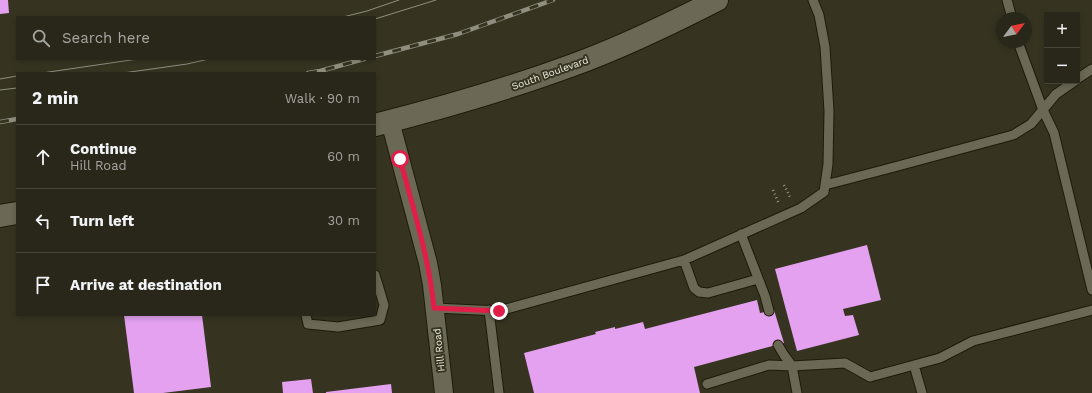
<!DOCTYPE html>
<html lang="en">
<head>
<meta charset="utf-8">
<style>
	:root { --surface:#282719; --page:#343326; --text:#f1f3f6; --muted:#a5a5a2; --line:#444438 }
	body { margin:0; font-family:"Work Sans",sans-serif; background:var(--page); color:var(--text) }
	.controls { position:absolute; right:12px; top:12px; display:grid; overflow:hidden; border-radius:0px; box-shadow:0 2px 6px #0003 }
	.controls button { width:36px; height:36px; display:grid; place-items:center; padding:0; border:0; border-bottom:1px solid var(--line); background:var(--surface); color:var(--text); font:20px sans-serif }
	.compass { position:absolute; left:996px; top:12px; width:36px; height:36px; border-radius:50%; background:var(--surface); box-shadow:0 2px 6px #0003; rotate:58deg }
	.stop { position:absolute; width:12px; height:12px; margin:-9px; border:3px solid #e11d48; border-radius:50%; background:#fff }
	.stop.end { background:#e11d48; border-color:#fff; box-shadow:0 1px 4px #0008 }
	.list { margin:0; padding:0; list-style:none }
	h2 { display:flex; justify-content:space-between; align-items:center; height:52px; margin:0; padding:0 16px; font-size:17px }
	h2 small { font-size:13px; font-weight:400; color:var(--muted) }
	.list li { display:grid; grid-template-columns:26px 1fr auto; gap:12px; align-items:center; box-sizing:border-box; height:64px; padding:0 16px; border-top:1px solid var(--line) }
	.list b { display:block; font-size:15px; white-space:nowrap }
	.list p { margin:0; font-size:13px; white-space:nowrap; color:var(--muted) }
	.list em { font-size:13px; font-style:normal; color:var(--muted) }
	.icon { flex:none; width:22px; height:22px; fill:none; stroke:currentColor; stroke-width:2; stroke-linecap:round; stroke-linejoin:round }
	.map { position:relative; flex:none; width:1092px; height:393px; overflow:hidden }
	.search { position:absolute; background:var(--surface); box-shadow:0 2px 6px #0003; left:16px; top:16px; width:360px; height:44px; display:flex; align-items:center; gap:10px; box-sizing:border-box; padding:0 14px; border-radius:0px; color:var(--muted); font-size:15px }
	.panel { position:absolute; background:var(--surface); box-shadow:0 2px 6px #0003; left:16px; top:72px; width:360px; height:244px; border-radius:0px }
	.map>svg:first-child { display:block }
	.building { fill:#e3a1f0 }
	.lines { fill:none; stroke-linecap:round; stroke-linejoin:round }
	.service-casing { stroke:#1d1b0a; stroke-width:11 }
	.minor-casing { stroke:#1d1b0a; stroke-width:20 }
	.secondary-casing { stroke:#1d1b0a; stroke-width:24 }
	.path { stroke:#969585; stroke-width:2.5; stroke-dasharray:1 3; stroke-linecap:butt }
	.service { stroke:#6b6955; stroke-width:9 }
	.minor { stroke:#6b6955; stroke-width:18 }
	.secondary { stroke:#6b6955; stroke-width:22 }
	.tram { stroke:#908f7f; stroke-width:1 }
	.rail-casing { stroke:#908f7f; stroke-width:4.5 }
	.rail { stroke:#363421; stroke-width:3; stroke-dasharray:9; stroke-linecap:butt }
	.route { stroke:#e11d48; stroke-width:5 }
	.labels { text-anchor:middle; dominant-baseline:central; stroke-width:4; stroke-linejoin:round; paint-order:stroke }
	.street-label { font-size:10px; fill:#f0efe3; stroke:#363421 }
</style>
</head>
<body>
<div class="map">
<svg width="1092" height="393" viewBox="0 0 1092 393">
	<rect width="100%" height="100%" fill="#363421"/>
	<path class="building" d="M 0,0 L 8,0 L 9,13 L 0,14 Z
		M 867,245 L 881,300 L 843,309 L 845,316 L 853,315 L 859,335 L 797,351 L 775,269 Z
		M 757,300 L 760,313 L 774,310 L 784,343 L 694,367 L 700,393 L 534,393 L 524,353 L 596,334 L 595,332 L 615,327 L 615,329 L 643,322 L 645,329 Z
		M 124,315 L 202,315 L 211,387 L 163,393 L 134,393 Z
		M 311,379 L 313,393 L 283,393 L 282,382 Z
		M 391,384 L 392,393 L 326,393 L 326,392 Z"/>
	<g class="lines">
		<g class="service-casing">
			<path id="service" d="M 1007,0 L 1012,18
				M 1018,42 L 1043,110 L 1054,133 L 1092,290
				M 1077,79 L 1092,69
				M 825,185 L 883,170 L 1013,135 L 1031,124 L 1056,94 L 1075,81
				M 741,234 L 765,296 L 769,311
				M 684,260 L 694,288 L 699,292 L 708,293 L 758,279
				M 435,308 L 499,311 L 684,260 L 801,208 L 824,192 L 828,164 L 829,111 L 825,47 L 819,15 L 813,0
				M 489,310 L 499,393
				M 306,315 L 308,324 L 338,327 L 380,320 L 384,305 L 375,275
				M 778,345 L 784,355 L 792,366
				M 914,365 L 922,393
				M 707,384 L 769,365 L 792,366
				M 797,393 L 792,366 L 845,363 L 870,377 L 940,358 L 973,341 L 1092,310"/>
		</g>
		<g class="minor-casing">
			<path id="minor" d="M 390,121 L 428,263 L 432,285 L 444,393"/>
		</g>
		<g class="secondary-casing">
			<path id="secondary" d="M 375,125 C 442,108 508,89 573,65 C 623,47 670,24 717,0
				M 0,216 L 17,213"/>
		</g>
		<path class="path" d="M 784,185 L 791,199
			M 773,190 L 779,204"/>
		<use href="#service" class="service"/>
		<use href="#minor" class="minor"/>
		<use href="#secondary" class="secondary"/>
		<path class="tram" d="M 343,17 L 367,11 L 399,0
			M 375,19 L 436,0
			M 42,73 L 138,59
			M 123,73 L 187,64 L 209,59
			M 0,79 L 17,76
			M 0,90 L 17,88"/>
		<g class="rail-casing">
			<path id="rail" d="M 375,56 L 458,34 L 553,0
				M 308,73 L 320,71 L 364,59
				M 0,122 L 17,119"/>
		</g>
		<use href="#rail" class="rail"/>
	</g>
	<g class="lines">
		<path class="route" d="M 400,159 C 413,208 429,257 434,308 L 499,311"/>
	</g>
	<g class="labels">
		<g class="street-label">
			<text transform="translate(550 73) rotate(-20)">South Boulevard</text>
			<text transform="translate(439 350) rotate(-96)">Hill Road</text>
		</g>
	</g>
</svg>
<div class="controls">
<button>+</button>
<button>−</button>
</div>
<svg class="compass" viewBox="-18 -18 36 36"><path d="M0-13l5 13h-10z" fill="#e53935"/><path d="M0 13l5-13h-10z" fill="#a5a5a2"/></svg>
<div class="stop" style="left:400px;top:159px"></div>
<div class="stop end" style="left:499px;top:311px"></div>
<div class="search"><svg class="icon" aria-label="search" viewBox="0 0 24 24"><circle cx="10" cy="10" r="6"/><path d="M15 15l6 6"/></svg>Search here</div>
<section class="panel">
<h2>2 min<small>Walk · 90 m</small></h2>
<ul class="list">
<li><svg class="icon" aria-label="ahead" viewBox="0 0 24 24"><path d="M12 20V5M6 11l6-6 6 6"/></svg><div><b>Continue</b><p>Hill Road</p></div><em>60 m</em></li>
<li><svg class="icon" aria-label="left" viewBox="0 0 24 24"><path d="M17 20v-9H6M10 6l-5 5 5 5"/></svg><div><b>Turn left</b></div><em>30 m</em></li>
<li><svg class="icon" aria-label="arrive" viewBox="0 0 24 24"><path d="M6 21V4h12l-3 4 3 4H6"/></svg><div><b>Arrive at destination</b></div></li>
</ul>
</section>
</div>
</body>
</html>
